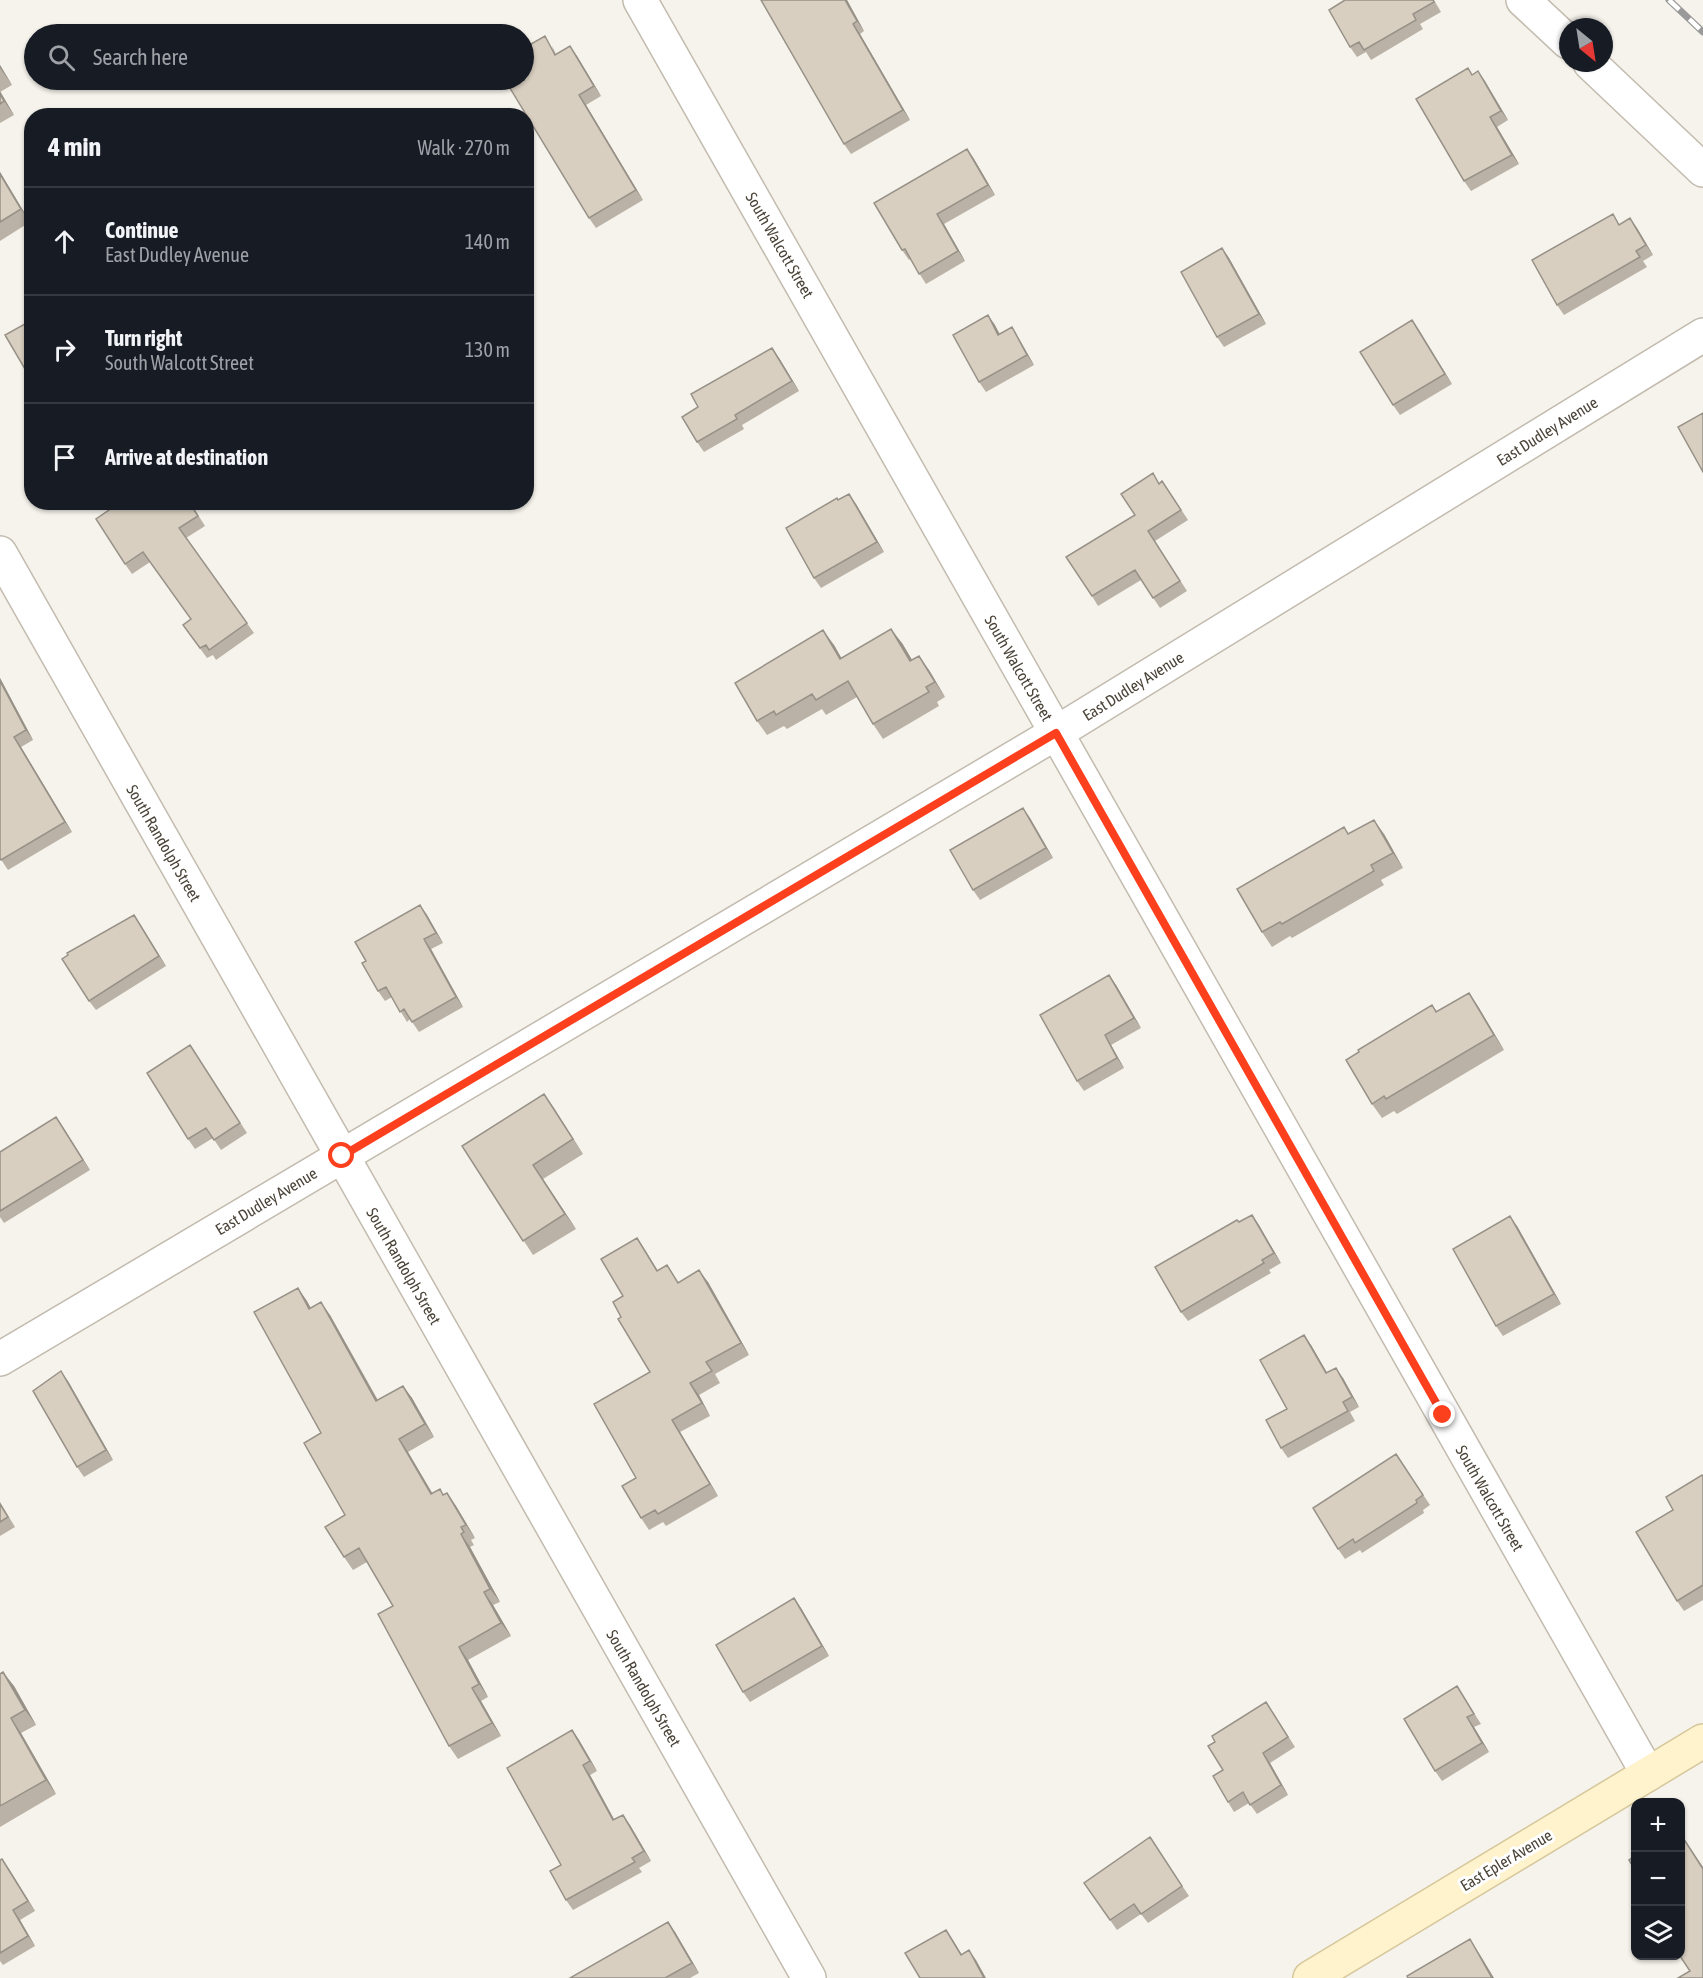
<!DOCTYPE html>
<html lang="en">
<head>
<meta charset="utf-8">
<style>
	:root { --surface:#171b24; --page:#20242c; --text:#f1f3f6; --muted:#9ea1a6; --line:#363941 }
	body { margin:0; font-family:"Asap Condensed",sans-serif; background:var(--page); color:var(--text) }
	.controls { position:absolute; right:18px; bottom:18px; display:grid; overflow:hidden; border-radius:12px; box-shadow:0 2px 4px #0004 }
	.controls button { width:54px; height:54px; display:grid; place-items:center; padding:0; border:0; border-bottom:2px solid var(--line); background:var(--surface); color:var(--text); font:30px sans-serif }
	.compass { position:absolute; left:1559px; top:18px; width:54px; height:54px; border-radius:50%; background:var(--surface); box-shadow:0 2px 4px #0004; rotate:150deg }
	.stop { position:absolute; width:18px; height:18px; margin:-14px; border:4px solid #fc3f1d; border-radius:50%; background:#fff }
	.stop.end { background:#fc3f1d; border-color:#fff; box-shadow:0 2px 6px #0008 }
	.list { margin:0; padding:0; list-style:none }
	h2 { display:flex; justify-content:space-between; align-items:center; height:78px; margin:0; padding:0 24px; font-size:26px }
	h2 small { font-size:20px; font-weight:400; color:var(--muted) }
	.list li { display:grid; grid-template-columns:39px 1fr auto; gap:18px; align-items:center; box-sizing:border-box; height:108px; padding:0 24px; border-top:2px solid var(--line) }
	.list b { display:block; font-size:22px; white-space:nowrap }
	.list p { margin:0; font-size:20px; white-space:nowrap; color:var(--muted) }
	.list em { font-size:20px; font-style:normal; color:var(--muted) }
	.icon { flex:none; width:33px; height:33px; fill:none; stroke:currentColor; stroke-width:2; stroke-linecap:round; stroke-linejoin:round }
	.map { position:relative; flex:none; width:1703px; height:1978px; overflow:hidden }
	.search { position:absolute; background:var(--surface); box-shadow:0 2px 4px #0004; left:24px; top:24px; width:510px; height:66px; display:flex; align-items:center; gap:15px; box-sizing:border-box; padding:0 21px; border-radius:33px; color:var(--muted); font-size:22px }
	.panel { position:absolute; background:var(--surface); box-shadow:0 2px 4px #0004; left:24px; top:108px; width:510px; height:402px; border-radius:24px }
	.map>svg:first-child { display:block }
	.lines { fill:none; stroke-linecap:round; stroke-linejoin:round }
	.street-casing { stroke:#c2bbae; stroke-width:36 }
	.secondary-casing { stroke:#d6c79b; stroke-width:36 }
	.street { stroke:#fff; stroke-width:33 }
	.secondary { stroke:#fff3cd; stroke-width:33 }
	.rail-casing { stroke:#9a9a9a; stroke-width:7 }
	.rail { stroke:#fff; stroke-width:4.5; stroke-dasharray:14; stroke-linecap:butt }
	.wall { fill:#bab2a6 }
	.shaded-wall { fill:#979187 }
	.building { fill:#d8cfc1; stroke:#979187; stroke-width:1.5 }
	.route { stroke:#fc3f1d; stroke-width:8 }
	.labels { text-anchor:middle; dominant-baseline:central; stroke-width:6; stroke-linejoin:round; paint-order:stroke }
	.street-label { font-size:16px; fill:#4b4439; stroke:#fff }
</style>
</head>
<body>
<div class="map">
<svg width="1703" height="1978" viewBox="0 0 1703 1978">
	<rect width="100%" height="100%" fill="#f6f3ec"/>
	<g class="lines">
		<g class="street-casing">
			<path id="street" d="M 640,0 L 1648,1774
				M 1523,0 L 1568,42
				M 1590,63 L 1703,170
				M 0,553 L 809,1978
				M 0,1359 L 1056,733 L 1703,335"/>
		</g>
		<g class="secondary-casing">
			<path id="secondary" d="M 1310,1978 L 1703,1741"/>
		</g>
		<use href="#street" class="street"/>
		<use href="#secondary" class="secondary"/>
		<g class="rail-casing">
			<path id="rail" d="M 1669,0 L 1703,32"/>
		</g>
		<use href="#rail" class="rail"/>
	</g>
	<path class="wall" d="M 847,0 L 864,31 L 860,34 L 910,120 L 851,154 L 844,144 Z
		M 1434,0 L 1441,12 L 1420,24 L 1423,29 L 1371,60 L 1366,52 L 1357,57 L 1350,47 Z
		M 552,46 L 556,54 L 577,56 L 601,96 L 586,105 L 643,200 L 596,228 L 589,218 Z
		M 0,65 L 12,85 L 0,92 L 14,115 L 0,123 Z
		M 1478,71 L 1508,120 L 1497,127 L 1519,164 L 1471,191 L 1464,181 L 1472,75 Z
		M 967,149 L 974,159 L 995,195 L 944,224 L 965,261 L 926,284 L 910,259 L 909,260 L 902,250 Z
		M 0,172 L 30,222 L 0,241 Z
		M 1620,224 L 1637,228 L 1653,255 L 1643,261 L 1647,267 L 1564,315 L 1557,305 Z
		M 1222,248 L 1229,258 L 1266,324 L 1224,347 L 1217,337 Z
		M 988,315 L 1000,334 L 1012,327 L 1018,337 L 1034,365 L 986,392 L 979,382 Z
		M 1412,320 L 1452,384 L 1400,415 L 1393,405 Z
		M 779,358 L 799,391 L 742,425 L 744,429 L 704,452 L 697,442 Z
		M 1160,483 L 1169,491 L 1188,520 L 1155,541 L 1187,591 L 1160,608 L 1141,580 L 1098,606 L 1092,596 L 1135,515 Z
		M 838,500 L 856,504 L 884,552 L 821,588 L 814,578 Z
		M 109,502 L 190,502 L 205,526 L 186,538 L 254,633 L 216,660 L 213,655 L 207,658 L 183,625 L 191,619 L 150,562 L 132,574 L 125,564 L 112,508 Z
		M 902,643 L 912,660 L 929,670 L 945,697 L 937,702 L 939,706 L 883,739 L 873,724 L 857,697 L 826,715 L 822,709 L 787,729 L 784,726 L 767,735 L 757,721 L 834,645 L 841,658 Z
		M 0,678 L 33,740 L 21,747 L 72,832 L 8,870 L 0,858 Z
		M 1023,808 L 1030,818 L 1053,858 L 980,900 L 973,890 Z
		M 1344,827 L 1349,834 L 1384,834 L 1403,868 L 1381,880 L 1384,885 L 1292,938 L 1290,936 L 1272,947 L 1262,932 Z
		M 420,905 L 427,915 L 443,943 L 431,949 L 463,1007 L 419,1032 L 410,1019 L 407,1022 L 392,997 L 385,1001 L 378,991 Z
		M 140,924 L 166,966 L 96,1010 L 89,1001 Z
		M 1116,985 L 1141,1028 L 1111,1045 L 1124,1068 L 1084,1091 L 1077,1081 Z
		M 1469,993 L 1479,1008 L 1504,1050 L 1397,1114 L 1394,1111 L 1382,1118 L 1372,1104 L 1359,1052 L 1432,1005 L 1437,1011 Z
		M 190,1045 L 247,1133 L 221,1150 L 213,1138 L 195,1149 L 188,1139 Z
		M 544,1094 L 583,1154 L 543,1179 L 576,1229 L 533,1255 L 462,1146 Z
		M 56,1117 L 90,1170 L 4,1223 L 0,1217 L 0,1152 Z
		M 1252,1215 L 1281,1263 L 1269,1270 L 1271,1273 L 1188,1321 L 1181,1312 L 1239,1222 Z
		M 1517,1226 L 1561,1304 L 1503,1336 L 1496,1326 Z
		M 645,1250 L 658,1271 L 679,1282 L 708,1282 L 749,1355 L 715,1374 L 720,1383 L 699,1395 L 710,1416 L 680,1432 L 718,1496 L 666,1526 L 663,1522 L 649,1530 L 641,1518 L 636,1478 L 650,1372 L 623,1296 Z
		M 298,1288 L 311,1308 L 330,1315 L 378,1400 L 403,1386 L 412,1398 L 434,1437 L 408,1452 L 433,1494 L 444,1495 L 447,1493 L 456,1506 L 475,1538 L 471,1540 L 474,1545 L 470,1547 L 500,1602 L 493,1605 L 511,1636 L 468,1660 L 488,1697 L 481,1701 L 501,1736 L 458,1759 L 449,1746 L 393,1606 L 367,1562 L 353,1570 L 344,1557 L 345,1515 L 321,1433 Z
		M 1311,1345 L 1327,1373 L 1343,1378 L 1359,1407 L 1350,1412 L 1355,1421 L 1288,1458 L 1281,1448 L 1287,1409 Z
		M 68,1381 L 113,1460 L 84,1477 L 77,1467 Z
		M 1396,1454 L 1430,1505 L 1423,1510 L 1424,1513 L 1362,1553 L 1360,1550 L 1345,1559 L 1338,1549 Z
		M 1703,1476 L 1703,1600 L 1684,1611 L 1677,1601 L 1673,1510 Z
		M 0,1502 L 15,1527 L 0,1536 Z
		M 801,1608 L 829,1656 L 750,1702 L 743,1692 Z
		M 0,1674 L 14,1686 L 36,1725 L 21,1733 L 56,1794 L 0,1827 Z
		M 1457,1686 L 1481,1724 L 1474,1727 L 1489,1752 L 1442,1781 L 1435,1771 Z
		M 1273,1712 L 1295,1747 L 1270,1763 L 1288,1795 L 1257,1814 L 1249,1803 L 1234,1812 L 1228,1802 L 1223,1770 Z
		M 572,1730 L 579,1740 L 597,1771 L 590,1775 L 614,1820 L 630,1825 L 651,1861 L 639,1868 L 642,1872 L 573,1910 L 566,1900 Z
		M 1150,1837 L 1189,1896 L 1148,1923 L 1141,1914 L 1117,1930 L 1084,1883 Z
		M 0,1860 L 9,1869 L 35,1911 L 20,1920 L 35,1946 L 3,1965 L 0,1961 Z
		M 675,1932 L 699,1973 L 690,1978 L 570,1978 Z"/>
	<path class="shaded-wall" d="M 845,0 L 847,0 L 864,31 L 857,21 Z
		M 853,24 L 860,34 L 910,120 L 903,110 Z
		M 570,46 L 577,56 L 601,96 L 594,86 Z
		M 0,65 L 12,85 L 0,68 Z
		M 1478,71 L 1485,81 L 1508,120 L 1501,111 Z
		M 0,91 L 14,115 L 4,101 L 0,94 Z
		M 579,95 L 586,105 L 643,200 L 636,190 Z
		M 1490,117 L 1497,127 L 1519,164 L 1512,155 Z
		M 967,149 L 974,159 L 995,195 L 988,185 Z
		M 0,172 L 30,222 L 21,209 L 0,174 Z
		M 937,214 L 944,224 L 965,261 L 958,251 Z
		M 1630,218 L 1637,228 L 1653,255 L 1646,245 Z
		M 1222,248 L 1229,258 L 1266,324 L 1259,314 Z
		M 988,315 L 995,325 L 1005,345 L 998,335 Z
		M 1412,320 L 1419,330 L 1452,384 L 1445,374 Z
		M 1012,327 L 1018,337 L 1034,365 L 1027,355 Z
		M 772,348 L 779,358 L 799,391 L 792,381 Z
		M 849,494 L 856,504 L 884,552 L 877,542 Z
		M 891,629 L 902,643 L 921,675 L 910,661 Z
		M 823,630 L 834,645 L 850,673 L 840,659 Z
		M 919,656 L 929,670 L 945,697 L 935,682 Z
		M 0,678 L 33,740 L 26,730 L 0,681 Z
		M 14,737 L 21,747 L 72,832 L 65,822 Z
		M 1023,808 L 1030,818 L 1053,858 L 1046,848 Z
		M 1374,820 L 1384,834 L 1403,868 L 1393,853 Z
		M 420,905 L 427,915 L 443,943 L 436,933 Z
		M 134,915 L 140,924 L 166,966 L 159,956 Z
		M 424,939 L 431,949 L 463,1007 L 456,997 Z
		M 1109,975 L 1116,985 L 1141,1028 L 1134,1018 Z
		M 1469,993 L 1479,1008 L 1504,1050 L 1494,1035 Z
		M 1105,1035 L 1111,1045 L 1124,1068 L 1117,1058 Z
		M 544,1094 L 554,1108 L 583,1154 L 573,1139 Z
		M 56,1117 L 63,1127 L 90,1170 L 83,1160 Z
		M 533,1165 L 543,1179 L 576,1229 L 565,1214 Z
		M 1252,1215 L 1259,1225 L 1281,1263 L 1274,1253 Z
		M 1510,1216 L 1517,1226 L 1561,1304 L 1554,1294 Z
		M 637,1238 L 645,1250 L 665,1283 L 657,1271 Z
		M 699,1270 L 708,1282 L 749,1355 L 741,1343 Z
		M 298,1288 L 307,1301 L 318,1322 L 309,1309 Z
		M 321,1302 L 330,1315 L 385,1414 L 376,1401 Z
		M 1304,1335 L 1311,1345 L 1333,1383 L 1326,1373 Z
		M 1336,1368 L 1343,1378 L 1359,1407 L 1352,1397 Z
		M 61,1371 L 68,1381 L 113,1460 L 106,1450 Z
		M 690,1383 L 699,1395 L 710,1416 L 702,1403 Z
		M 403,1386 L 412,1398 L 434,1437 L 425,1424 Z
		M 672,1420 L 680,1432 L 718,1496 L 710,1484 Z
		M 399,1439 L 408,1452 L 440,1507 L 431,1494 Z
		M 447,1493 L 456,1506 L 475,1538 L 466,1525 Z
		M 461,1534 L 470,1547 L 500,1602 L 490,1589 Z
		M 484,1592 L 493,1605 L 511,1636 L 501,1623 Z
		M 794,1598 L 801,1608 L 829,1656 L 822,1646 Z
		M 459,1647 L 468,1660 L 488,1697 L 479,1684 Z
		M 3,1672 L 14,1686 L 36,1725 L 25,1710 Z
		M 472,1688 L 481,1701 L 501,1736 L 492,1723 Z
		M 1467,1717 L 1474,1727 L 1489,1752 L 1482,1743 Z
		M 11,1718 L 21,1733 L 56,1794 L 46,1780 Z
		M 572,1730 L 579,1740 L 597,1771 L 590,1761 Z
		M 1263,1753 L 1270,1763 L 1288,1795 L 1281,1785 Z
		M 583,1765 L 590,1775 L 620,1830 L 613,1820 Z
		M 623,1815 L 630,1825 L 651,1861 L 644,1851 Z
		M 1680,1833 L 1703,1867 L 1703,1869 Z
		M 2,1859 L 9,1869 L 35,1911 L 28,1901 Z
		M 13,1910 L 20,1920 L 35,1946 L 28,1936 Z
		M 668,1922 L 675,1932 L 699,1973 L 692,1963 Z
		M 946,1930 L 953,1940 L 968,1965 L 961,1955 Z
		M 1470,1939 L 1482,1958 L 1494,1978 L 1492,1978 Z
		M 969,1950 L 976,1960 L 986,1978 L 984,1978 Z"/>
	<path class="building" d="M 761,0 L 845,0 L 857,21 L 853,24 L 903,110 L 844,144 Z
		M 1345,0 L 1433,0 L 1434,2 L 1413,14 L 1416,20 L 1364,50 L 1359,42 L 1350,47 L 1329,10 Z
		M 545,36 L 555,55 L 570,46 L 594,86 L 579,95 L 636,190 L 589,218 L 505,80 L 524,80 L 524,48 Z
		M 1468,68 L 1472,75 L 1478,71 L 1501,111 L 1490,117 L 1512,155 L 1464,181 L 1416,99 Z
		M 0,94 L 4,101 L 0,104 Z
		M 967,149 L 988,185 L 937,214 L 958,251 L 919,274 L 905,249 L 902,250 L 874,203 Z
		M 0,174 L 21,209 L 0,222 Z
		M 1613,214 L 1619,225 L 1630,218 L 1646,245 L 1636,251 L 1640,257 L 1557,305 L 1532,260 Z
		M 1222,248 L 1259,314 L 1217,337 L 1181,272 Z
		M 988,315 L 998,335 L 1012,327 L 1027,355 L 979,382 L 953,335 Z
		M 32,320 L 32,381 L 5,335 Z
		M 1412,320 L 1445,374 L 1393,405 L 1360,352 Z
		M 772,348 L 792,381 L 735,415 L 737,419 L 697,442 L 682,417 L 698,407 L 691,394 Z
		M 1703,413 L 1703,472 L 1678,427 Z
		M 1153,473 L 1159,484 L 1162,481 L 1181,510 L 1148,531 L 1180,581 L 1153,598 L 1135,570 L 1092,596 L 1066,557 L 1135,515 L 1121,494 Z
		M 849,494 L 877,542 L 814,578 L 786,528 L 837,498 L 838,500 Z
		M 109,502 L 189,502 L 198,516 L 179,528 L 247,623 L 209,650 L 206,645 L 200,648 L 183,625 L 191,619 L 143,552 L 125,564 L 96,519 L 112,508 Z
		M 891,629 L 910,661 L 919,656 L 935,682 L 926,687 L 929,692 L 873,724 L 848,681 L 816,700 L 812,694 L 776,715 L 774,711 L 757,721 L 735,683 L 823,630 L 840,659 Z
		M 0,681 L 26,730 L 14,737 L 65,822 L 1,860 L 0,858 Z
		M 1023,808 L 1046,848 L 973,890 L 950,850 Z
		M 1374,820 L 1393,853 L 1371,865 L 1374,871 L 1282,924 L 1280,922 L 1262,932 L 1237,889 L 1344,827 L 1348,834 Z
		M 420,905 L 436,933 L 424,939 L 456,997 L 412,1022 L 404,1009 L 400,1012 L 386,987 L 378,991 L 362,963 L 366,961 L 355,942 Z
		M 134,915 L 159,956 L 89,1001 L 62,959 L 68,955 L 67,953 Z
		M 1109,975 L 1134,1018 L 1105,1035 L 1117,1058 L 1077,1081 L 1040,1015 Z
		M 1469,993 L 1494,1035 L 1386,1099 L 1384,1096 L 1372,1104 L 1346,1060 L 1359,1052 L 1358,1050 L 1432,1005 L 1436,1012 Z
		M 190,1045 L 240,1123 L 214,1140 L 206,1128 L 188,1139 L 147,1073 Z
		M 544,1094 L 573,1139 L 533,1165 L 565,1214 L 523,1241 L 462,1146 Z
		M 56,1117 L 83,1160 L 0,1211 L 0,1152 Z
		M 1252,1215 L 1274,1253 L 1262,1260 L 1264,1263 L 1181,1312 L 1155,1267 L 1237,1220 L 1239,1222 Z
		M 1510,1216 L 1554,1294 L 1496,1326 L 1453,1249 Z
		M 637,1238 L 657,1271 L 667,1265 L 678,1283 L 699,1270 L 741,1343 L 706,1362 L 712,1371 L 690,1383 L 702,1403 L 672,1420 L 710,1484 L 658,1514 L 655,1510 L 641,1518 L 622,1486 L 636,1478 L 594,1404 L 650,1372 L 618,1319 L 621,1317 L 613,1302 L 623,1296 L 601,1259 Z
		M 298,1288 L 309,1309 L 321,1302 L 376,1401 L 403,1386 L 425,1424 L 399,1439 L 431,1494 L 440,1489 L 443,1495 L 447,1493 L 466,1525 L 461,1527 L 464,1532 L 461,1534 L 490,1589 L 484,1592 L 501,1623 L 459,1647 L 479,1684 L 472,1688 L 492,1723 L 449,1746 L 378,1614 L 393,1606 L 359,1548 L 344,1557 L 325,1527 L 345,1515 L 304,1443 L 321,1433 L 254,1312 Z
		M 1304,1335 L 1326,1373 L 1336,1368 L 1352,1397 L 1343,1402 L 1348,1411 L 1281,1448 L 1266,1420 L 1287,1409 L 1260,1360 Z
		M 61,1371 L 106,1450 L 77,1467 L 33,1391 Z
		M 1396,1454 L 1423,1495 L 1416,1500 L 1417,1503 L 1355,1543 L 1353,1539 L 1338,1549 L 1313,1508 Z
		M 1702,1475 L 1703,1477 L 1703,1585 L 1677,1601 L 1636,1532 L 1673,1510 L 1666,1497 Z
		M 0,1504 L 8,1517 L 0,1522 Z
		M 794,1598 L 822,1646 L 743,1692 L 716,1645 Z
		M 3,1672 L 25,1710 L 11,1718 L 46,1780 L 0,1806 L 0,1674 Z
		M 1457,1686 L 1474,1714 L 1467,1717 L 1482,1743 L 1435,1771 L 1404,1719 Z
		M 1266,1702 L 1288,1737 L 1263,1753 L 1281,1785 L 1250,1805 L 1243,1792 L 1228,1802 L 1213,1776 L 1223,1770 L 1208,1746 L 1215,1742 L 1212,1736 Z
		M 572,1730 L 590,1761 L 583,1765 L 613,1820 L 623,1815 L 644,1851 L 632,1858 L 635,1862 L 566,1900 L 550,1871 L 561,1865 L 507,1768 Z
		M 1680,1833 L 1703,1869 L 1703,1978 L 1678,1978 L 1690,1971 L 1680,1956 L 1680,1945 L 1682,1944 L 1680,1942 Z
		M 1150,1837 L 1182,1886 L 1141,1914 L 1134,1904 L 1110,1920 L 1084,1883 Z
		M 1635,1856 L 1635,1870 L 1629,1860 Z
		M 2,1859 L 28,1901 L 13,1910 L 28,1936 L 0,1953 L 0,1860 Z
		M 668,1922 L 692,1963 L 665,1978 L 570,1978 Z
		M 946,1930 L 961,1955 L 969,1950 L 984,1978 L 920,1978 L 905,1953 Z
		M 1470,1939 L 1492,1978 L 1408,1978 L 1407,1976 Z"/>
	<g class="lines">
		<path class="route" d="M 342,1156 L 1056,733 L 1443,1415"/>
	</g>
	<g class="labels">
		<g class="street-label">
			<text transform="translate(780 245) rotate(60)">South Walcott Street</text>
			<text transform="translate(1547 431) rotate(-32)">East Dudley Avenue</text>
			<text transform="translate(1019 668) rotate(60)">South Walcott Street</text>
			<text transform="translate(1133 686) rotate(-32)">East Dudley Avenue</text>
			<text transform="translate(164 843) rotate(60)">South Randolph Street</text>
			<text transform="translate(266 1201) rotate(-31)">East Dudley Avenue</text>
			<text transform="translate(404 1266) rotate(60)">South Randolph Street</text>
			<text transform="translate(1490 1498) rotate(60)">South Walcott Street</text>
			<text transform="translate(644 1688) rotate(60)">South Randolph Street</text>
			<text transform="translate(1506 1860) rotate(-31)">East Epler Avenue</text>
		</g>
	</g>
</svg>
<div class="controls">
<button>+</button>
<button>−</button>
<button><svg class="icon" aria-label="layers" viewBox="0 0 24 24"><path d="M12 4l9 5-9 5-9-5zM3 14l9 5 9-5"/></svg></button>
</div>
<svg class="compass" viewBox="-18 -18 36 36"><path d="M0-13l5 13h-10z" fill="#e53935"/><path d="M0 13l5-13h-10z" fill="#9ea1a6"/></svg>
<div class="stop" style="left:342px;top:1156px"></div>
<div class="stop end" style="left:1443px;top:1415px"></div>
<div class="search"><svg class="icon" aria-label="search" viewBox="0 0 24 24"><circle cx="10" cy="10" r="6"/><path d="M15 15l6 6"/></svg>Search here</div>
<section class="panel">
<h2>4 min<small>Walk · 270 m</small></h2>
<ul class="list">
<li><svg class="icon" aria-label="ahead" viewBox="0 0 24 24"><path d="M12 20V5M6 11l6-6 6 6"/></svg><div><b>Continue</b><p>East Dudley Avenue</p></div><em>140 m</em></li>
<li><svg class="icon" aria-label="right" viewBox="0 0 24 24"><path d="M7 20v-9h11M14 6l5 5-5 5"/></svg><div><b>Turn right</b><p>South Walcott Street</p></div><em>130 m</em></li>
<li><svg class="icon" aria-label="arrive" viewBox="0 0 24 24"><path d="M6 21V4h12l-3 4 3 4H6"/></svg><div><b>Arrive at destination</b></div></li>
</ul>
</section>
</div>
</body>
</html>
